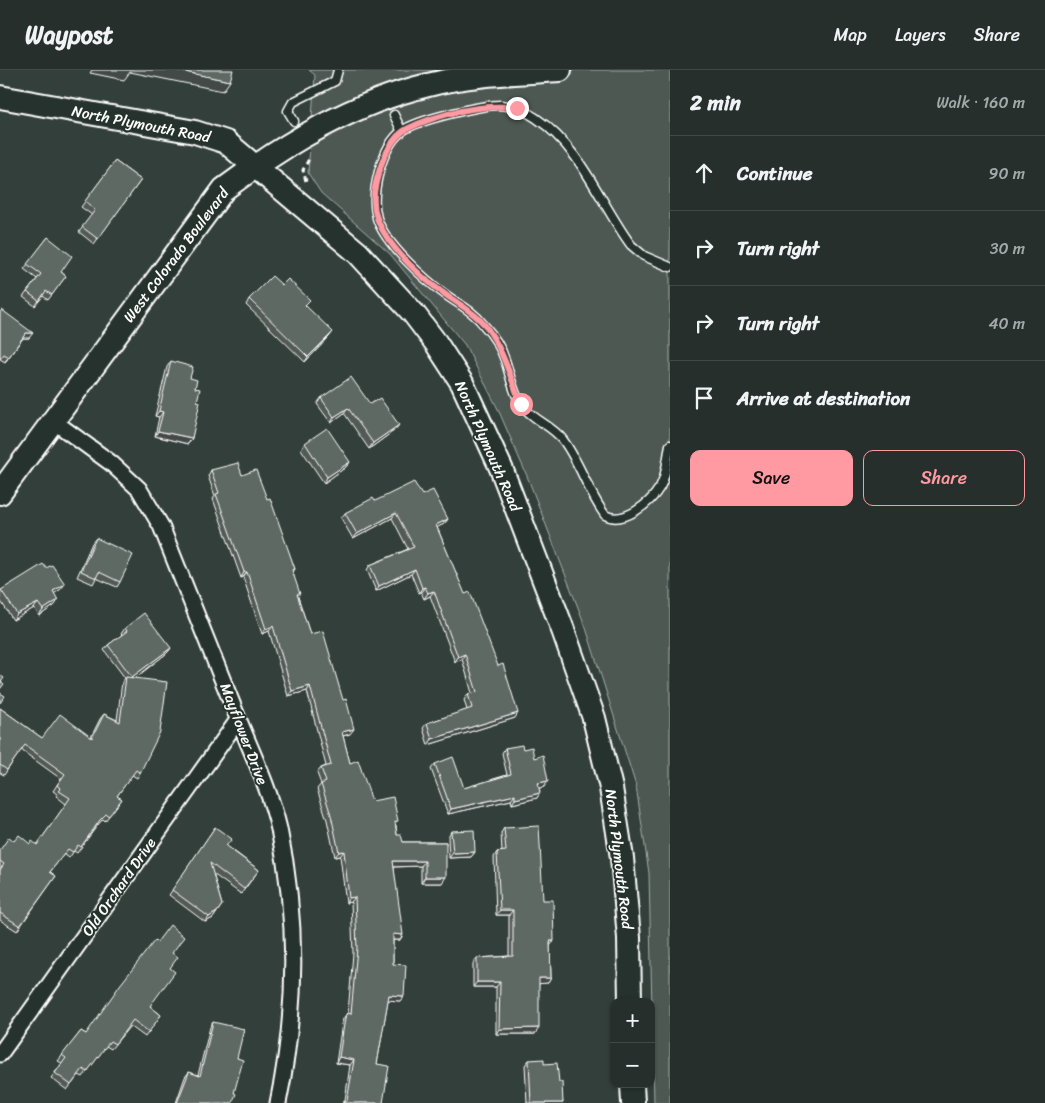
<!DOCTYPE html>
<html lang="en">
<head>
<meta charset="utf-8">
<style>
	:root { --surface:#262f2c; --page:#323b38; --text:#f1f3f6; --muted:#a4a9a9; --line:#424a48; --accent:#ff9aa2 }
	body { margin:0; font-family:Sriracha,sans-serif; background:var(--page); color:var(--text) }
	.controls { position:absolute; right:15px; bottom:15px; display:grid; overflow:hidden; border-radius:10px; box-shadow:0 1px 4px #0004 }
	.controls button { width:45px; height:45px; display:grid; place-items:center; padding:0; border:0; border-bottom:1px solid var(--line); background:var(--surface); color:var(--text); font:25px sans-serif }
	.stop { position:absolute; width:15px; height:15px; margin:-11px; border:4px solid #ff9aa2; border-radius:50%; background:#fff }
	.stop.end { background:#ff9aa2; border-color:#fff; box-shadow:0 1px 5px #0008 }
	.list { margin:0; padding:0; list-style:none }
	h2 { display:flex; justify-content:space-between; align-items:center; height:65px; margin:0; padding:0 20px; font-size:21px }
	h2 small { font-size:16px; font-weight:400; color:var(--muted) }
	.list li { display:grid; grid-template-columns:32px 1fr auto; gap:15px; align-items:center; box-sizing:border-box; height:75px; padding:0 20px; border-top:1px solid var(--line) }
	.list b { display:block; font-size:19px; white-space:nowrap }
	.list em { font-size:16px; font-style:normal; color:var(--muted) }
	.actions { display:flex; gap:10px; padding:15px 20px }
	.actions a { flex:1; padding:11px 0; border:1px solid var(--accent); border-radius:10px; text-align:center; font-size:18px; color:var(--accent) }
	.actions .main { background:var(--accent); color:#111 }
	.icon { flex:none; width:28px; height:28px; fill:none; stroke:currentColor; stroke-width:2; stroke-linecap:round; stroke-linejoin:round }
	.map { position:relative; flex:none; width:670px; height:1033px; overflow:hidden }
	header { display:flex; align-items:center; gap:30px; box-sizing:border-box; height:70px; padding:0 25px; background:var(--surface); border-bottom:1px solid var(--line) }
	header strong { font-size:24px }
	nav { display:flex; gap:28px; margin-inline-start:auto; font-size:18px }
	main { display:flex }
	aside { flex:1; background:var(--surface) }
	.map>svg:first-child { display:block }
	.green { fill:#4d5853; stroke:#a6aca9 }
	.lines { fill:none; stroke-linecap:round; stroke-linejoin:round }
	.lane-casing { stroke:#fff; stroke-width:11 }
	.street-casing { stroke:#fff; stroke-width:19 }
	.secondary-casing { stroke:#fff; stroke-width:26 }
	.path { stroke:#fff; stroke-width:3; stroke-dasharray:5 4; stroke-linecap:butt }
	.lane { stroke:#26332d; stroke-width:8 }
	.street { stroke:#26332d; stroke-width:15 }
	.secondary { stroke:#26332d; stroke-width:22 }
	.wall { fill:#525a56; stroke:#fff }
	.shaded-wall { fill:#424a46; stroke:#fff }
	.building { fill:#5f6964; stroke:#fff }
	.route { stroke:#ff9aa2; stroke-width:6 }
	.labels { text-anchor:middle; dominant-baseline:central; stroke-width:4; stroke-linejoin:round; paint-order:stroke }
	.street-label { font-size:15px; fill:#fff; stroke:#26332d }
</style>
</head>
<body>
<header>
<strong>Waypost</strong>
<nav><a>Map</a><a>Layers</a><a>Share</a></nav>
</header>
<main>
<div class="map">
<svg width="670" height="1033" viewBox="0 0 670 1033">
	<rect width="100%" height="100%" fill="#333f3a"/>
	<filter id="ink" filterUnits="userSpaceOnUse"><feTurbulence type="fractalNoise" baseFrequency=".02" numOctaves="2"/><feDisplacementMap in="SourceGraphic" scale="10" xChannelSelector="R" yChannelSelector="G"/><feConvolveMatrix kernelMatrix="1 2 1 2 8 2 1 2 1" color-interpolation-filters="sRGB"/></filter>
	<g filter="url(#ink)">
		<path class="green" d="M 309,0 L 670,0 L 670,1033 L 654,1033 L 649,803 L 636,716 L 586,558 L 527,406 L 497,337 L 465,275 L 390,184 L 321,123 L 308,103 L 315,5 Z"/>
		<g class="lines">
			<g class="lane-casing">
				<path id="lane" d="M 394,45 L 402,62
					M 294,51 L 288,41 L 293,32 L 335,11 L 338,0
					M 670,197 L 644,186 L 631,175 C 600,133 582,79 536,48 C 526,41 513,36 500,35 C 481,35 417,50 402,61 C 381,77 370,124 377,148 C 384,173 425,210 446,225 C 460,235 473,241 483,254 C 492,264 501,277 505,290 C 510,304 513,323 521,334 C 532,350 552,355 563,370 C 580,393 588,422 605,445 C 623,455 650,434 660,417 C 667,405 667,389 670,375"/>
			</g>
			<g class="street-casing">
				<path id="street" d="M 52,350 L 111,393 L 139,419 L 161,456 C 186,520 212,583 237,646 C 252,683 270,720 279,759 C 298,850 297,942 278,1033
					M 0,984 L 238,650"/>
			</g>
			<g class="secondary-casing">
				<path id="secondary" d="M 0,27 L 195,62 L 226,72 L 358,183 L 414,244 L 436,273 L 462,313 L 501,398 L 563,560 L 594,648 L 611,718 L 622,788 L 629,868 L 630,932
					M 0,423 L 224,119 C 286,73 353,33 428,15 C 471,4 516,3 560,0
					M 632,1014 L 633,1033"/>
			</g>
			<path class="path" d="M 306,111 L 303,100 L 309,89"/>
			<use href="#lane" class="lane"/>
			<use href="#street" class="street"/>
			<use href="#secondary" class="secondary"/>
		</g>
		<path class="wall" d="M 115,91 L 141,110 L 94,174 L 79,162 L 92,145 L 81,137 Z
			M 48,167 L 61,202 L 66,206 L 48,230 L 43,226 L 35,236 L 23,227 L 37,209 L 24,199 Z
			M 282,215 L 306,236 L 329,267 L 305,292 L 246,235 L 249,229 Z
			M 0,242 L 29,268 L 23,268 L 5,292 L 0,289 Z
			M 171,291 L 190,308 L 195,318 L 197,331 L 192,368 L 188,374 L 155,366 L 159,347 L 155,346 L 167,297 Z
			M 321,328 L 370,334 L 395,360 L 369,379 L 344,343 L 331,353 L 317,334 Z
			M 305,373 L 350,392 L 346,397 L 324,413 L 301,379 Z
			M 211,400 L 242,405 L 267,429 L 295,499 L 293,502 L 298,527 L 310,564 L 350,664 L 343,666 L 350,693 L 372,731 L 396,755 L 397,765 L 403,772 L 446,772 L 442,813 L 421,813 L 421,796 L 394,797 L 400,870 L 393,870 L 393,894 L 404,926 L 400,931 L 388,930 L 377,994 L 383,1033 L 342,1033 L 345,1030 L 350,995 L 336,993 L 342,953 L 343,949 L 347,943 L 348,943 L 353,883 L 351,832 L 346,833 L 340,786 L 335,787 L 327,750 L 317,719 L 321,714 L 317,703 L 321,698 L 326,696 L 307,621 L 288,626 L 269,561 L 262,564 L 243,507 L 241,508 L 213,429 L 215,426 L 208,406 Z
			M 422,425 L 448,449 L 444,454 L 437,457 L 515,648 L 428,675 L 423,658 L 427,653 L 467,640 L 464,630 L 468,624 L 472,623 L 462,589 L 455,592 L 430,526 L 424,529 L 421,522 L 419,523 L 411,504 L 376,521 L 367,500 L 370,495 L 408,479 L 392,448 L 353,469 L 341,448 L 345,443 L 375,431 Z
			M 96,468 L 120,512 L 117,517 L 96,508 L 93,514 L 77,507 L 92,473 Z
			M 61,519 L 54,523 L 55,535 L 39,546 L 34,538 L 13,550 L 0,530 L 0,522 L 1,520 Z
			M 125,558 L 171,578 L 167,583 L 135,608 L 140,703 L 137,708 L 132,705 L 117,726 L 122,729 L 105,751 L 103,749 L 97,756 L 77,783 L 74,781 L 69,788 L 64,784 L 50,802 L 56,806 L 17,861 L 0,850 L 0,780 L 14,771 L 37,775 L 66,734 L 56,726 L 57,724 L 53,721 L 61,709 L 21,680 L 4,705 L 0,703 L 0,638 L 42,668 L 91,667 L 100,649 L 104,644 L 117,650 L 122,612 L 125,608 L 104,580 L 108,575 L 122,565 L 121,564 Z
			M 505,678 L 523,679 L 534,688 L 544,717 L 539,718 L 537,728 L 512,734 L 511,730 L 448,744 L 431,699 L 435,694 L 464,718 L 507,705 L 502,683 Z
			M 215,757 L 227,776 L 259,800 L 241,824 L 213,804 L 222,835 L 213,848 L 205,852 L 169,825 Z
			M 504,758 L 543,830 L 550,876 L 551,908 L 548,913 L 539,913 L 535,964 L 496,964 L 496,917 L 473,917 L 473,893 L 477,888 L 509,886 L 509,845 L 496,845 L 494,787 L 497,782 L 502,782 L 501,763 Z
			M 451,761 L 475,782 L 471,787 L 449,788 L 448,767 Z
			M 172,883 L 170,898 L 150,936 L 161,945 L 145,967 L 130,956 L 111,979 L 106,976 L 83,1007 L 79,1005 L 67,1020 L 51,1008 L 62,993 L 58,991 L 81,961 L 86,964 Z
			M 213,952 L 237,988 L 234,1023 L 232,1033 L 176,1033 L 185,1007 L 189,1002 L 198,1005 L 210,957 Z
			M 529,990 L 544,994 L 559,1012 L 563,1033 L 527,1033 L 525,995 Z"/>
		<path class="shaded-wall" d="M 92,0 L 175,0 L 230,11 L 223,21 L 130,2 L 124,10 L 90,3 Z
			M 333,262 L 329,267 L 305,292 L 308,287 Z
			M 26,263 L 33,263 L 29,268 L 23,268 L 5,292 Z
			M 348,338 L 344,343 L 331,353 L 334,347 Z
			M 159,341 L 163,342 L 159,347 L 155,346 Z
			M 399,355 L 395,360 L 369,379 L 373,373 Z
			M 158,361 L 192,368 L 188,374 L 155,366 Z
			M 350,392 L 346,397 L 324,413 L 327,407 Z
			M 396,443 L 392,448 L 353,469 L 357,464 Z
			M 448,449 L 444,454 L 432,460 L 436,455 Z
			M 415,499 L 411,504 L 376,521 L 379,516 Z
			M 244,502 L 247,502 L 243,507 L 241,508 Z
			M 65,514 L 61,519 L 49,527 L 53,521 Z
			M 425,517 L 421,522 L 419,523 L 422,518 Z
			M 434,521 L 430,526 L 424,529 L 428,523 Z
			M 58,530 L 55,535 L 39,546 L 43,540 Z
			M 38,533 L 34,538 L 13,550 L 17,544 Z
			M 273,556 L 269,561 L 262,564 L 266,559 Z
			M 171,578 L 167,583 L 129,613 L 132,607 Z
			M 465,584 L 462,589 L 455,592 L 458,587 Z
			M 310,616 L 307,621 L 288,626 L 292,621 Z
			M 518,643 L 515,648 L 428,675 L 432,669 Z
			M 354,659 L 350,664 L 338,667 L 342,662 Z
			M 548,711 L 544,717 L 535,719 L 538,713 Z
			M 540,723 L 537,728 L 512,734 L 515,729 Z
			M 515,725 L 511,730 L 448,744 L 451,739 Z
			M 344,781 L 340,786 L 335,787 L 339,782 Z
			M 475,782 L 471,787 L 449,788 L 453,783 Z
			M 393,791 L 425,791 L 421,796 L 390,797 Z
			M 425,807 L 446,807 L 442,813 L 421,813 Z
			M 355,827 L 351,832 L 346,833 L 349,828 Z
			M 500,840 L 513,840 L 509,845 L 496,845 Z
			M 217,842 L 213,848 L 205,852 L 209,847 Z
			M 393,864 L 403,865 L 400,870 L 390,870 Z
			M 550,871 L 554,871 L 550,876 Z
			M 539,908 L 551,908 L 548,913 L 535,914 Z
			M 477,912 L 500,912 L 496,917 L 473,917 Z
			M 389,925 L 404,926 L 400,931 L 385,930 Z
			M 539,958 L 535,964 L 496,964 L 499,959 Z
			M 339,987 L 354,990 L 350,995 L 336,993 Z"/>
		<path class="building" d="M 175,0 L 233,0 L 230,11 Z
			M 115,91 L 141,110 L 98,169 L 82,157 L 95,140 L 85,131 Z
			M 48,167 L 72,186 L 61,202 L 66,206 L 52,225 L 46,221 L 39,231 L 27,222 L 41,204 L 27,194 Z
			M 272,206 L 282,215 L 288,209 L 310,230 L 305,235 L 333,262 L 308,287 L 249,229 Z
			M 2,240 L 33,263 L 26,263 L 9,287 L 4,284 L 0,289 L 0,242 Z
			M 171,291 L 193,297 L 190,308 L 197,310 L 195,318 L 200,319 L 197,331 L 200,332 L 192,368 L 158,361 L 163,342 L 159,341 Z
			M 351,307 L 370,334 L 380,328 L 399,355 L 373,373 L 348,338 L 334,347 L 321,328 Z
			M 327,358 L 350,392 L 327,407 L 305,373 Z
			M 238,393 L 242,405 L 256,400 L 267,429 L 270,428 L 295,499 L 292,500 L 300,524 L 297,524 L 310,564 L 323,561 L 343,630 L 346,629 L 354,659 L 342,662 L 350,693 L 358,690 L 372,731 L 393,727 L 398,751 L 395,752 L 397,765 L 401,765 L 403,772 L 446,772 L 446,807 L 425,807 L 425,791 L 393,791 L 403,865 L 393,864 L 393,894 L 406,895 L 404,926 L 389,925 L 377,994 L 389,996 L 383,1033 L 343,1033 L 344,1030 L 347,1031 L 354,990 L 339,987 L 345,948 L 347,943 L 351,944 L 357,878 L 355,827 L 349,828 L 344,781 L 339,782 L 331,745 L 321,714 L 326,712 L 321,698 L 331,695 L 310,616 L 292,621 L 273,556 L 266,559 L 247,502 L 244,502 L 216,424 L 219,423 L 211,400 Z
			M 414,412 L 422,425 L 433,420 L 448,449 L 436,455 L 465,524 L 470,522 L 498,596 L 503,594 L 518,643 L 432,669 L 427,653 L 472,638 L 468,624 L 477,622 L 465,584 L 458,587 L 434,521 L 428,523 L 425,517 L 422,518 L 415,499 L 379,516 L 370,495 L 414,477 L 396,443 L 357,464 L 345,443 L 373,428 L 375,431 Z
			M 96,468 L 133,485 L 120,512 L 99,502 L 96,508 L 81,501 Z
			M 43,494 L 46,498 L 52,495 L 65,514 L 53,521 L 58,530 L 43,540 L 38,533 L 17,544 L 1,520 Z
			M 144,543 L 171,578 L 132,607 L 108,575 L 127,561 L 125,558 Z
			M 0,605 L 4,608 L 1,612 L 4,614 L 0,619 Z
			M 126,607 L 167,612 L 160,662 L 140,703 L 136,700 L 117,726 L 122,729 L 109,746 L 106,744 L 100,750 L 81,777 L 78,775 L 73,782 L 68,779 L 50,802 L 56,806 L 20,856 L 0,843 L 0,800 L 4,794 L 0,791 L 0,780 L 9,767 L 14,771 L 19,765 L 30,774 L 32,771 L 37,775 L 70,728 L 59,721 L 61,719 L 57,715 L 65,704 L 25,675 L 7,700 L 0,695 L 0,638 L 42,668 L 60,644 L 92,668 L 104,644 L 120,652 Z
			M 0,623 L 5,626 L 0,633 Z
			M 522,675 L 523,679 L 532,677 L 534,688 L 543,685 L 548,711 L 538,713 L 540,723 L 515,729 L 515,725 L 451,739 L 435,694 L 453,687 L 464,718 L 511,704 L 505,678 Z
			M 539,756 L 543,830 L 553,830 L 554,871 L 550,871 L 551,908 L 539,908 L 539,958 L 499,959 L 500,912 L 477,912 L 477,888 L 513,886 L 513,840 L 500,840 L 497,782 L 506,781 L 504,758 Z
			M 215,757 L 232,769 L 226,776 L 259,800 L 244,819 L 210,793 L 222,835 L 217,842 L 209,847 L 172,820 Z
			M 474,760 L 475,782 L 453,783 L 451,761 Z
			M 170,855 L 184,867 L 172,883 L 178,887 L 170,898 L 175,902 L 150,936 L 161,945 L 149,962 L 133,950 L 115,974 L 110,971 L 87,1002 L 83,999 L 71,1015 L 55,1003 L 66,988 L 62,985 L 81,961 L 86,964 L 120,915 L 155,870 L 157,872 Z
			M 213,952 L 244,959 L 237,988 L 243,990 L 234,1023 L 236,1024 L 232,1033 L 177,1033 L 189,1002 L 200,1006 Z
			M 544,989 L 544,994 L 557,993 L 559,1012 L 562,1012 L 563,1033 L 531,1033 L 529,990 Z"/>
	</g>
	<g class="lines" filter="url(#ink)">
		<path class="route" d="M 517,38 C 484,33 437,44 407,59 C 393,66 383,87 379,102 C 376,111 373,123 374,132 C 374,166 420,207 446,225 C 460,235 474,242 485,255 C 503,279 510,306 521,334"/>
	</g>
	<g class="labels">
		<g class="street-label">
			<text transform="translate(141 54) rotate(11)">North Plymouth Road</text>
			<text transform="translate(176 185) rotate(-53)">West Colorado Boulevard</text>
			<text transform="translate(488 376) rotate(66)">North Plymouth Road</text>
			<text transform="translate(244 664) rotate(69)">Mayflower Drive</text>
			<text transform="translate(619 789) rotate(83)">North Plymouth Road</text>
			<text transform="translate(119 817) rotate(-55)">Old Orchard Drive</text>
		</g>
	</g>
</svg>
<div class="controls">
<button>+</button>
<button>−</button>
</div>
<div class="stop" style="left:521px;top:334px"></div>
<div class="stop end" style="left:517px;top:38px"></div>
</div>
<aside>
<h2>2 min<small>Walk · 160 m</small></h2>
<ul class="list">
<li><svg class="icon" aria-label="ahead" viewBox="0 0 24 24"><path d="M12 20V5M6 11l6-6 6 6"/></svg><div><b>Continue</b></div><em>90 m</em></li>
<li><svg class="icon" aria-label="right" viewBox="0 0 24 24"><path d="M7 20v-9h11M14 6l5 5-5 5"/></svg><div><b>Turn right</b></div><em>30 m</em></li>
<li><svg class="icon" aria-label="right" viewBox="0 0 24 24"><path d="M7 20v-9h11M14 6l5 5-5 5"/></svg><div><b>Turn right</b></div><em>40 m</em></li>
<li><svg class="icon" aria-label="arrive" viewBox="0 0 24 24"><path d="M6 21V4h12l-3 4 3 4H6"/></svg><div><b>Arrive at destination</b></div></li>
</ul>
<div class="actions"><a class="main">Save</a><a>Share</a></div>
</aside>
</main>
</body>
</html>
